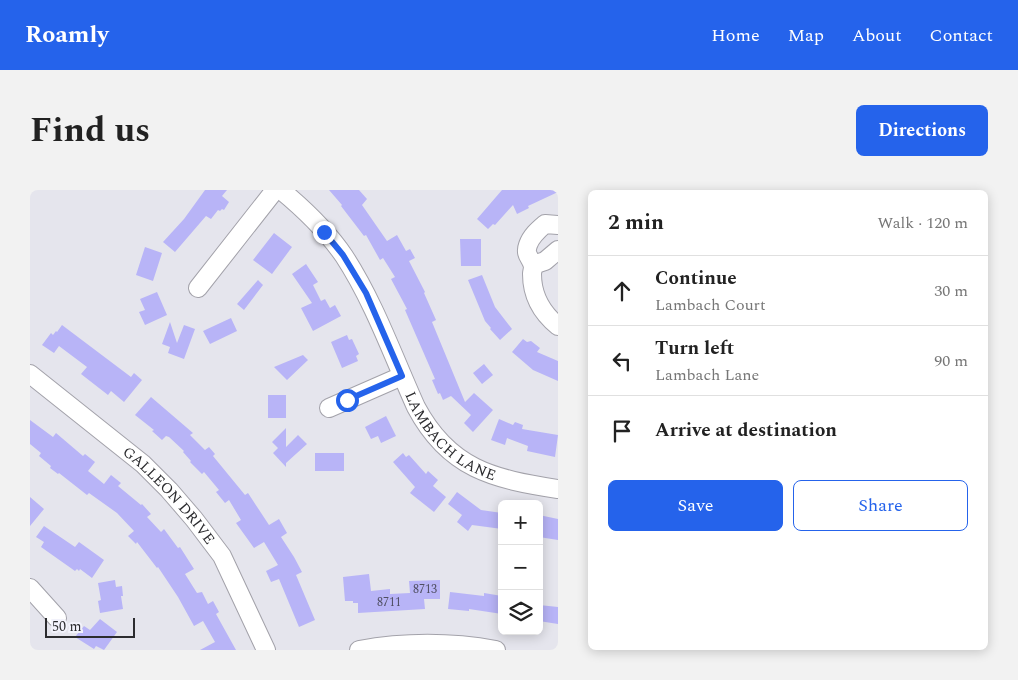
<!DOCTYPE html>
<html lang="en">
<head>
<meta charset="utf-8">
<style>
	:root { --surface:#fff; --page:#f2f2f2; --text:#222; --muted:#767676; --line:#e0e0e0; --accent:#2563eb }
	body { margin:0; font-family:Spectral,serif; background:var(--page); color:var(--text) }
	.controls { position:absolute; right:15px; bottom:15px; display:grid; overflow:hidden; border-radius:8px; box-shadow:0 2px 12px #0003 }
	.controls button { width:45px; height:45px; display:grid; place-items:center; padding:0; border:0; border-bottom:1px solid var(--line); background:var(--surface); color:var(--text); font:25px sans-serif }
	.scale { position:absolute; left:15px; bottom:12px; width:90px; box-sizing:border-box; padding-left:5px; border:2px solid #2c2c2f; border-top:0; font-size:14px; line-height:18px; white-space:nowrap; color:#2c2c2f; -webkit-text-stroke:4px #f2f2fb; paint-order:stroke }
	.stop { position:absolute; width:15px; height:15px; margin:-11px; border:4px solid #2563eb; border-radius:50%; background:#fff }
	.stop.end { background:#2563eb; border-color:#fff; box-shadow:0 1px 5px #0008 }
	.list { margin:0; padding:0; list-style:none }
	h2 { display:flex; justify-content:space-between; align-items:center; height:65px; margin:0; padding:0 20px; font-size:21px }
	h2 small { font-size:16px; font-weight:400; color:var(--muted) }
	.list li { display:grid; grid-template-columns:32px 1fr auto; gap:15px; align-items:center; box-sizing:border-box; height:70px; padding:0 20px; border-top:1px solid var(--line) }
	.list b { display:block; font-size:19px; white-space:nowrap }
	.list p { margin:0; font-size:16px; white-space:nowrap; color:var(--muted) }
	.list em { font-size:16px; font-style:normal; color:var(--muted) }
	.actions { display:flex; gap:10px; padding:15px 20px }
	.actions a { flex:1; padding:11px 0; border:1px solid var(--accent); border-radius:8px; text-align:center; font-size:18px; color:var(--accent) }
	.actions .main { background:var(--accent); color:#fff }
	.icon { flex:none; width:28px; height:28px; fill:none; stroke:currentColor; stroke-width:2; stroke-linecap:round; stroke-linejoin:round }
	.map { position:relative; flex:none; width:528px; height:460px; overflow:hidden; border-radius:8px }
	header { display:flex; align-items:center; gap:30px; box-sizing:border-box; height:70px; padding:0 25px; background:var(--accent); color:#fff }
	header strong { font-size:24px }
	nav { display:flex; gap:28px; margin-inline-start:auto; font-size:18px }
	.intro { display:flex; align-items:center; justify-content:space-between; box-sizing:border-box; height:120px; padding:0 30px }
	h1 { margin:0; font-size:35px }
	.button { padding:12px 22px; border-radius:8px; background:var(--accent); color:#fff; font-size:18px; font-weight:700 }
	main { display:flex; gap:30px; padding:0 30px }
	aside { flex:1; background:var(--surface); border-radius:8px; box-shadow:0 2px 12px #0003 }
	.map>svg:first-child { display:block }
	.building { fill:#b8b4f7 }
	.lines { fill:none; stroke-linecap:round; stroke-linejoin:round }
	.minor-casing { stroke:#a3a2aa; stroke-width:20 }
	.minor { stroke:#fff; stroke-width:18 }
	.route { stroke:#2563eb; stroke-width:6 }
	.labels { text-anchor:middle; dominant-baseline:central; stroke-width:4; stroke-linejoin:round; paint-order:stroke }
	.number-label { font-size:12px; fill:#4f4e61 }
	.street-label { font-size:15px; fill:#2c2c2f; stroke:#f2f2fb }
</style>
</head>
<body>
<header>
<strong>Roamly</strong>
<nav><a>Home</a><a>Map</a><a>About</a><a>Contact</a></nav>
</header>
<div class="intro"><h1>Find us</h1><a class="button">Directions</a></div>
<main>
<div class="map">
<svg width="528" height="460" viewBox="0 0 528 460">
	<rect width="100%" height="100%" fill="#e5e5ed"/>
	<path class="building" d="M 175,0 L 197,0 L 192,6 L 199,12 L 194,20 L 192,19 L 190,21 L 188,20 L 181,29 L 176,26 L 145,62 L 133,52 L 154,29 Z
		M 299,0 L 329,0 L 337,9 L 332,15 L 357,51 L 367,45 L 376,61 L 380,59 L 385,68 L 379,71 L 395,102 L 394,103 L 406,130 L 402,132 L 435,212 L 444,203 L 463,220 L 443,242 L 434,233 L 441,225 L 421,206 L 413,210 L 410,203 L 408,204 L 402,190 L 405,189 L 375,120 L 377,119 L 361,89 L 365,87 L 353,68 L 350,70 L 336,45 L 334,46 L 311,16 L 312,15 Z
		M 472,0 L 528,0 L 528,2 L 498,16 L 499,18 L 487,24 L 483,15 L 465,35 L 463,34 L 458,39 L 447,29 Z
		M 244,43 L 262,57 L 242,84 L 223,70 Z
		M 430,49 L 451,49 L 451,76 L 431,76 Z
		M 115,57 L 132,63 L 123,91 L 106,85 Z
		M 276,74 L 288,92 L 283,95 L 291,111 L 295,109 L 300,118 L 305,115 L 311,126 L 283,141 L 271,118 L 282,113 L 262,84 Z
		M 452,85 L 465,117 L 482,139 L 470,150 L 460,139 L 461,138 L 455,131 L 438,90 Z
		M 228,90 L 233,95 L 214,120 L 207,114 Z
		M 127,102 L 137,125 L 115,135 L 109,122 L 115,120 L 110,109 Z
		M 201,128 L 207,141 L 180,154 L 173,141 Z
		M 140,132 L 147,153 L 154,135 L 165,139 L 154,169 L 138,163 L 140,157 L 132,154 Z
		M 32,135 L 101,187 L 104,183 L 112,190 L 94,212 L 81,201 L 78,205 L 51,184 L 57,177 L 29,156 L 24,163 L 12,155 L 21,143 L 23,145 L 26,141 L 27,142 Z
		M 317,145 L 319,150 L 322,149 L 329,164 L 326,166 L 328,171 L 312,178 L 301,152 Z
		M 493,149 L 497,152 L 501,151 L 510,158 L 507,162 L 528,171 L 528,191 L 503,180 L 482,162 Z
		M 273,165 L 278,170 L 257,190 L 244,177 Z
		M 454,174 L 463,185 L 452,194 L 443,183 Z
		M 238,205 L 256,205 L 256,228 L 238,228 Z
		M 121,207 L 163,243 L 160,245 L 175,260 L 179,257 L 185,264 L 183,266 L 215,305 L 218,303 L 239,335 L 249,329 L 257,343 L 251,347 L 264,367 L 272,382 L 266,385 L 285,430 L 269,437 L 249,389 L 241,392 L 236,381 L 248,375 L 234,352 L 224,358 L 206,333 L 211,330 L 199,310 L 195,313 L 186,302 L 189,300 L 174,282 L 172,284 L 160,272 L 161,271 L 153,262 L 154,261 L 139,247 L 136,246 L 132,250 L 122,241 L 124,240 L 105,225 Z
		M 356,226 L 366,246 L 351,253 L 348,246 L 341,249 L 335,237 Z
		M 469,229 L 483,235 L 485,232 L 493,235 L 492,239 L 528,245 L 525,267 L 497,261 L 498,256 L 477,248 L 475,255 L 461,250 Z
		M 0,230 L 23,247 L 26,243 L 53,266 L 55,264 L 65,272 L 58,281 L 74,294 L 81,285 L 91,293 L 88,296 L 111,315 L 112,314 L 121,324 L 117,327 L 131,342 L 134,339 L 148,358 L 150,357 L 164,379 L 155,384 L 167,403 L 172,402 L 178,414 L 183,411 L 189,422 L 186,424 L 206,460 L 170,460 L 185,452 L 173,431 L 164,436 L 148,407 L 128,377 L 127,378 L 107,352 L 106,354 L 98,346 L 104,341 L 87,323 L 59,303 L 57,305 L 29,283 L 28,284 L 20,278 L 21,276 L 9,266 L 11,263 L 0,254 Z
		M 256,238 L 256,257 L 268,245 L 277,254 L 256,273 L 256,277 L 243,263 L 248,258 L 242,252 Z
		M 285,263 L 314,263 L 314,281 L 285,281 Z
		M 373,263 L 376,267 L 379,265 L 396,284 L 398,281 L 408,290 L 403,296 L 416,307 L 404,322 L 380,303 L 385,297 L 363,272 Z
		M 427,302 L 451,320 L 472,323 L 472,339 L 442,335 L 438,341 L 427,332 L 432,325 L 418,314 Z
		M 0,307 L 14,319 L 0,336 Z
		M 509,325 L 528,329 L 528,350 L 509,347 Z
		M 14,336 L 45,357 L 49,352 L 74,370 L 62,388 L 50,379 L 49,381 L 47,379 L 45,381 L 11,357 L 14,352 L 6,347 Z
		M 339,384 L 341,401 L 360,399 L 360,404 L 380,403 L 379,391 L 410,390 L 410,409 L 394,409 L 395,419 L 328,423 L 328,413 L 323,413 L 323,411 L 315,411 L 313,387 Z
		M 85,390 L 86,397 L 92,396 L 93,406 L 91,406 L 93,419 L 70,423 L 68,411 L 71,410 L 68,393 Z
		M 420,402 L 454,406 L 454,403 L 472,406 L 472,424 L 439,419 L 439,421 L 418,419 Z
		M 509,415 L 528,417 L 528,434 L 509,431 Z
		M 70,429 L 87,442 L 74,460 L 66,456 L 64,459 L 45,447 L 54,436 L 60,440 Z"/>
	<g class="lines">
		<g class="minor-casing">
			<g id="minor">
				<path id="s1" d="M 251,0 C 274,19 297,41 314,66 C 344,112 363,166 386,217 C 419,279 463,289 528,299"/>
				<path d="M 528,35 L 515,34 C 508,40 501,46 498,55 C 494,66 502,68 503,77 C 503,79 502,82 502,84 C 502,105 512,123 528,136"/>
				<path d="M 503,75 L 515,71 L 528,60"/>
				<path d="M 168,98 L 245,0"/>
				<path id="s2" d="M 0,184 L 113,274 L 139,300 L 164,329 L 192,366 L 236,460"/>
				<path d="M 299,218 L 372,186"/>
				<path d="M 0,398 L 27,428"/>
				<path d="M 329,460 C 373,452 422,452 466,460"/>
			</g>
		</g>
		<use href="#minor" class="minor"/>
	</g>
	<g class="lines">
		<path class="route" d="M 294,42 L 313,65 L 336,103 L 372,186 L 317,210"/>
	</g>
	<g class="labels">
		<g class="number-label">
			<text x="395" y="399">8713</text>
			<text x="359" y="412">8711</text>
		</g>
		<g class="street-label">
			<text stroke="none"><textPath href="#s1" startOffset="305">LAMBACH LANE</textPath></text>
			<text stroke="none"><textPath href="#s2" startOffset="185">GALLEON DRIVE</textPath></text>
		</g>
	</g>
</svg>
<div class="controls">
<button>+</button>
<button>−</button>
<button><svg class="icon" aria-label="layers" viewBox="0 0 24 24"><path d="M12 4l9 5-9 5-9-5zM3 14l9 5 9-5"/></svg></button>
</div>
<div class="scale">50 m</div>
<div class="stop" style="left:317px;top:210px"></div>
<div class="stop end" style="left:294px;top:42px"></div>
</div>
<aside>
<h2>2 min<small>Walk · 120 m</small></h2>
<ul class="list">
<li><svg class="icon" aria-label="ahead" viewBox="0 0 24 24"><path d="M12 20V5M6 11l6-6 6 6"/></svg><div><b>Continue</b><p>Lambach Court</p></div><em>30 m</em></li>
<li><svg class="icon" aria-label="left" viewBox="0 0 24 24"><path d="M17 20v-9H6M10 6l-5 5 5 5"/></svg><div><b>Turn left</b><p>Lambach Lane</p></div><em>90 m</em></li>
<li><svg class="icon" aria-label="arrive" viewBox="0 0 24 24"><path d="M6 21V4h12l-3 4 3 4H6"/></svg><div><b>Arrive at destination</b></div></li>
</ul>
<div class="actions"><a class="main">Save</a><a>Share</a></div>
</aside>
</main>
</body>
</html>
